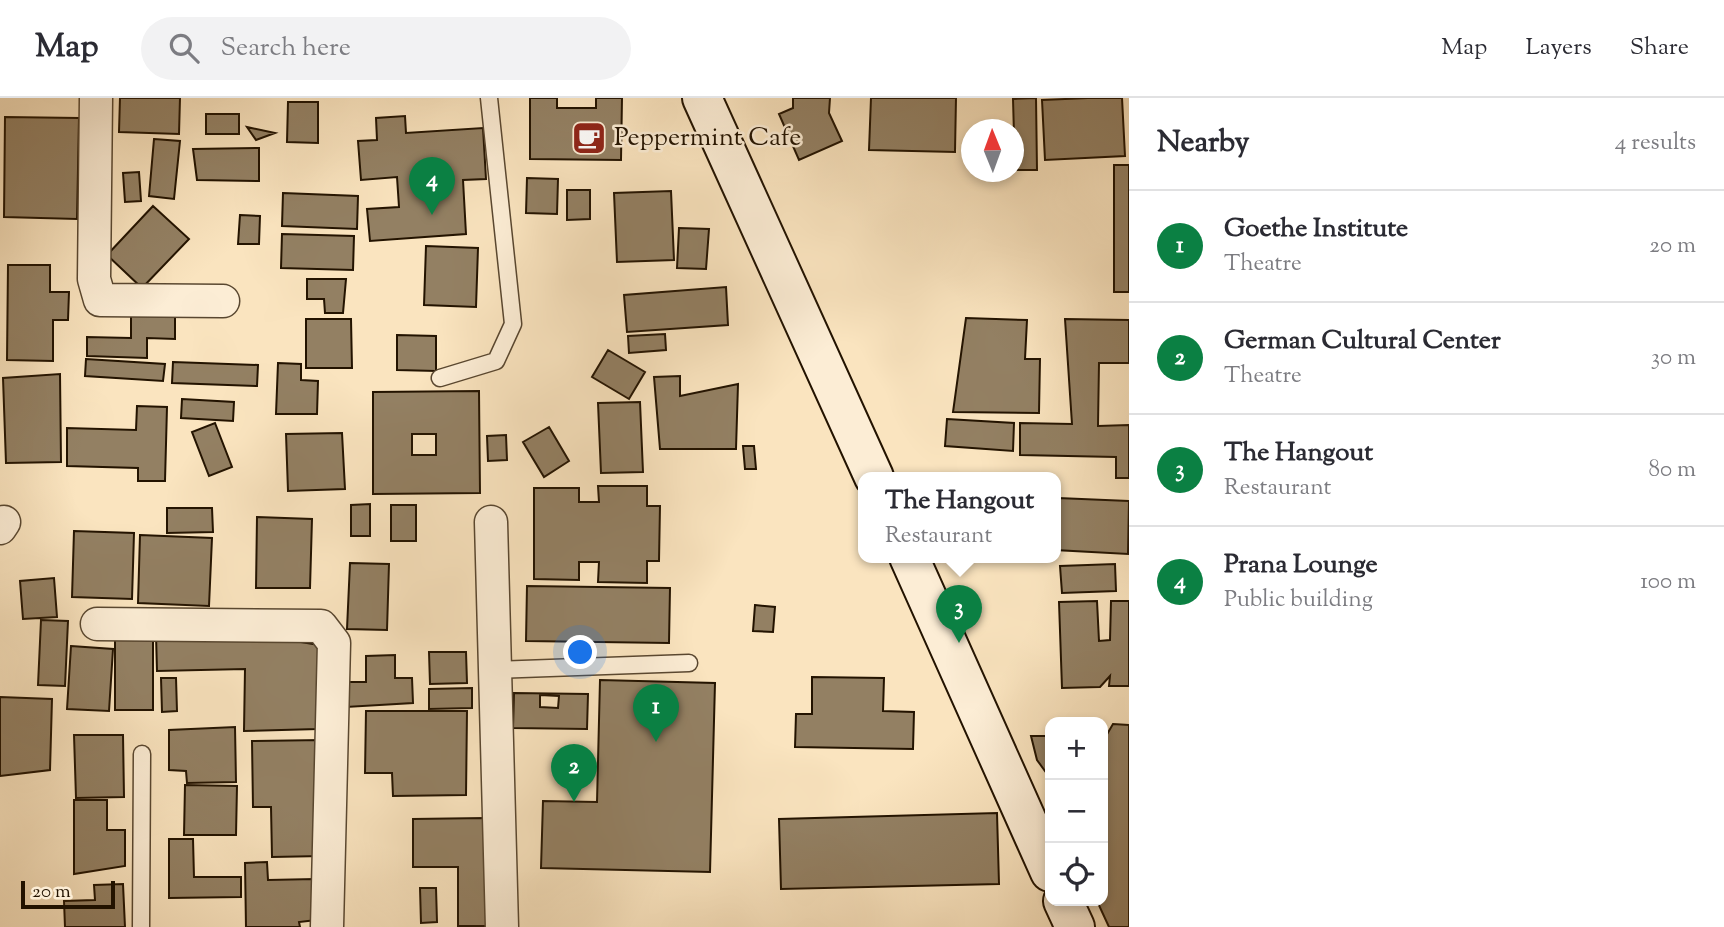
<!DOCTYPE html>
<html lang="en">
<head>
<meta charset="utf-8">
<style>
	:root { --surface:#fff; --page:#f2f2f3; --text:#2b2b33; --muted:#7c7c81; --line:#e1e1e2; --accent:#0b8043 }
	body { margin:0; font-family:"Sorts Mill Goudy",serif; background:var(--page); color:var(--text) }
	.controls { position:absolute; right:21px; bottom:21px; display:grid; overflow:hidden; border-radius:14px; box-shadow:0 4px 10px #0003 }
	.controls button { width:63px; height:63px; display:grid; place-items:center; padding:0; border:0; border-bottom:2px solid var(--line); background:var(--surface); color:var(--text); font:35px sans-serif }
	.compass { position:absolute; left:961px; top:21px; width:63px; height:63px; border-radius:50%; background:var(--surface); box-shadow:0 4px 10px #0003; rotate:359deg }
	.scale { position:absolute; left:21px; bottom:18px; width:94px; box-sizing:border-box; padding-left:7px; border:4px solid #231300; border-top:0; font-size:19px; line-height:24px; white-space:nowrap; color:#231300; -webkit-text-stroke:5px #fcedd5; paint-order:stroke }
	.you { position:absolute; left:581px; top:555px; width:24px; height:24px; margin:-18px; border:5px solid #fff; border-radius:50%; background:#1a73e8; box-shadow:0 0 0 10px #1a73e833 }
	.badge { display:grid; place-items:center; width:46px; height:46px; border-radius:50%; background:var(--accent); color:#fff; font-size:23px; font-weight:700 }
	.pin { position:absolute; translate:-50% -58px; filter:drop-shadow(0 2px 4px #0008) }
	.pin::after { content:''; position:absolute; top:37px; width:24px; height:21px; background:inherit; clip-path:polygon(0 0,100% 0,50% 100%) }
	.popup { position:absolute; left:858px; top:374px; width:203px; height:91px; box-sizing:border-box; display:grid; place-content:center; border-radius:14px; background:var(--surface); filter:drop-shadow(0 2px 5px #0005); font-size:23px; white-space:nowrap; color:var(--muted) }
	.popup b { font-size:26px; color:var(--text) }
	.popup::after { content:''; position:absolute; left:50%; top:100%; margin-left:-14px; border:14px solid transparent; border-top-color:var(--surface) }
	.list { margin:0; padding:0; list-style:none }
	h2 { display:flex; justify-content:space-between; align-items:center; height:91px; margin:0; padding:0 28px; font-size:30px }
	h2 small { font-size:23px; font-weight:400; color:var(--muted) }
	.list li { display:grid; grid-template-columns:46px 1fr auto; gap:21px; align-items:center; box-sizing:border-box; height:112px; padding:0 28px; border-top:2px solid var(--line) }
	.list b { display:block; font-size:26px; white-space:nowrap }
	.list p { margin:0; font-size:23px; white-space:nowrap; color:var(--muted) }
	.list em { font-size:23px; font-style:normal; color:var(--muted) }
	.icon { flex:none; width:38px; height:38px; fill:none; stroke:currentColor; stroke-width:2; stroke-linecap:round; stroke-linejoin:round }
	.map { position:relative; flex:none; width:1129px; height:829px; overflow:hidden }
	header { display:flex; align-items:center; gap:42px; box-sizing:border-box; height:98px; padding:0 35px; background:var(--surface); border-bottom:2px solid var(--line) }
	header strong { font-size:33px }
	nav { display:flex; gap:38px; margin-inline-start:auto; font-size:24px }
	.search { width:490px; height:63px; background:var(--page); display:flex; align-items:center; gap:18px; box-sizing:border-box; padding:0 24px; border-radius:38px; color:var(--muted); font-size:26px }
	main { display:flex }
	aside { flex:1; background:var(--surface) }
	.map>svg:first-child { display:block }
	.building { fill:#938063; stroke:#231300; stroke-width:2; fill-rule:evenodd }
	.lines { fill:none; stroke-linecap:round; stroke-linejoin:round }
	.service-casing { stroke:#594730; stroke-width:19 }
	.minor-casing { stroke:#594730; stroke-width:35 }
	.secondary-casing { stroke:#231300; stroke-width:42 }
	.service { stroke:#fcedd5; stroke-width:16 }
	.minor { stroke:#fcedd5; stroke-width:32 }
	.secondary { stroke:#fcedd5; stroke-width:38 }
	.labels { text-anchor:middle; dominant-baseline:central; stroke-width:5; stroke-linejoin:round; paint-order:stroke }
	.poi-label { font-size:26px; fill:#231300; stroke:#fcedd5; text-anchor:start }
</style>
</head>
<body>
<header>
<strong>Map</strong>
<div class="search"><svg class="icon" aria-label="search" viewBox="0 0 24 24"><circle cx="10" cy="10" r="6"/><path d="M15 15l6 6"/></svg>Search here</div>
<nav><a>Map</a><a>Layers</a><a>Share</a></nav>
</header>
<main>
<div class="map">
<svg width="1129" height="829" viewBox="0 0 1129 829">
	<rect width="100%" height="100%" fill="#fae4bf"/>
	<filter id="stains"><feTurbulence type="fractalNoise" baseFrequency=".00286" numOctaves="4"/><feColorMatrix values="0 0 0 0 .2 0 0 0 0 .09 0 0 0 0 .02 0 0 0 .5 -.17"/></filter>
	<radialGradient id="worn" r=".72"><stop offset=".6" stop-color="#630" stop-opacity="0"/><stop offset="1" stop-color="#630" stop-opacity=".3"/></radialGradient>
	<path class="building" d="M 120,0 L 180,0 L 179,36 L 119,34 Z
		M 530,0 L 557,0 L 557,10 L 596,10 L 596,0 L 622,0 L 621,62 L 530,61 Z
		M 793,0 L 830,0 L 829,15 L 842,43 L 799,62 L 779,16 L 793,10 Z
		M 871,0 L 956,0 L 955,54 L 869,52 Z
		M 1036,0 L 1037,72 L 1015,72 L 1013,1 Z
		M 1088,0 L 1122,0 L 1125,58 L 1045,62 L 1042,2 Z
		M 288,4 L 318,4 L 318,45 L 287,44 Z
		M 206,16 L 239,16 L 239,36 L 206,36 Z
		M 405,18 L 406,35 L 483,30 L 486,81 L 463,82 L 466,136 L 370,143 L 367,111 L 399,109 L 397,79 L 361,82 L 358,43 L 377,42 L 376,20 Z
		M 5,19 L 79,20 L 77,121 L 4,119 Z
		M 247,29 L 275,35 L 256,42 Z
		M 154,41 L 180,43 L 174,101 L 149,98 Z
		M 259,50 L 259,83 L 197,82 L 193,51 Z
		M 1114,67 L 1129,67 L 1129,194 L 1114,194 Z
		M 139,74 L 141,103 L 125,104 L 123,75 Z
		M 527,80 L 558,81 L 557,116 L 526,115 Z
		M 567,92 L 590,92 L 590,121 L 567,122 Z
		M 671,93 L 674,162 L 617,164 L 614,95 Z
		M 283,95 L 358,98 L 357,131 L 282,128 Z
		M 153,108 L 189,141 L 142,190 L 107,157 Z
		M 240,117 L 260,118 L 259,146 L 238,146 Z
		M 679,130 L 709,131 L 706,171 L 677,170 Z
		M 282,136 L 354,138 L 353,172 L 281,170 Z
		M 426,148 L 478,150 L 476,209 L 424,207 Z
		M 8,167 L 50,167 L 50,194 L 69,194 L 68,222 L 53,222 L 53,263 L 7,262 Z
		M 307,181 L 346,181 L 343,215 L 325,215 L 324,201 L 307,201 Z
		M 726,189 L 728,227 L 627,234 L 624,197 Z
		M 131,215 L 175,217 L 175,241 L 147,240 L 147,260 L 87,258 L 87,239 L 131,240 Z
		M 966,220 L 1027,222 L 1025,261 L 1040,261 L 1039,315 L 953,314 Z
		M 306,221 L 351,221 L 352,270 L 306,270 Z
		M 1065,221 L 1129,222 L 1129,265 L 1099,265 L 1098,328 L 1129,327 L 1129,380 L 1116,380 L 1116,359 L 1020,357 L 1020,325 L 1072,326 Z
		M 665,236 L 666,252 L 629,255 L 628,238 Z
		M 397,237 L 436,238 L 436,273 L 397,272 Z
		M 608,252 L 645,274 L 629,301 L 592,279 Z
		M 86,261 L 165,266 L 163,283 L 85,278 Z
		M 173,264 L 258,267 L 257,288 L 172,285 Z
		M 278,265 L 301,266 L 301,282 L 318,283 L 317,316 L 276,316 Z
		M 60,276 L 61,364 L 6,365 L 3,280 Z
		M 680,278 L 680,298 L 738,286 L 736,351 L 660,351 L 654,279 Z
		M 479,293 L 480,395 L 373,396 L 373,294 ZM 412,336 L 436,336 L 436,357 L 412,357 Z
		M 182,301 L 234,304 L 233,323 L 181,320 Z
		M 640,304 L 643,374 L 601,375 L 598,305 Z
		M 137,308 L 167,309 L 165,383 L 138,383 L 138,370 L 67,368 L 67,330 L 136,332 Z
		M 947,321 L 1014,325 L 1013,353 L 945,348 Z
		M 215,325 L 232,369 L 209,378 L 192,334 Z
		M 549,329 L 569,363 L 544,379 L 523,344 Z
		M 342,335 L 345,391 L 288,393 L 286,336 Z
		M 506,337 L 507,362 L 488,363 L 487,338 Z
		M 743,348 L 754,348 L 756,371 L 745,371 Z
		M 598,388 L 647,388 L 647,408 L 660,408 L 659,463 L 647,463 L 647,485 L 598,484 L 599,464 L 579,464 L 579,482 L 534,481 L 534,390 L 579,390 L 579,404 L 599,404 Z
		M 1058,400 L 1129,403 L 1128,456 L 1055,452 Z
		M 370,406 L 370,438 L 351,438 L 351,407 Z
		M 391,407 L 416,407 L 416,443 L 391,443 Z
		M 167,410 L 212,410 L 213,434 L 167,435 Z
		M 257,419 L 312,421 L 310,490 L 256,490 Z
		M 74,433 L 134,435 L 132,501 L 72,499 Z
		M 140,437 L 212,440 L 209,508 L 138,505 Z
		M 350,465 L 389,466 L 387,532 L 347,531 Z
		M 1115,466 L 1116,493 L 1062,495 L 1060,468 Z
		M 54,480 L 57,519 L 23,521 L 20,483 Z
		M 527,488 L 670,490 L 669,545 L 526,543 Z
		M 1097,503 L 1099,543 L 1110,542 L 1111,503 L 1129,503 L 1129,588 L 1109,588 L 1110,578 L 1100,589 L 1062,590 L 1059,504 Z
		M 755,507 L 775,509 L 773,534 L 753,533 Z
		M 41,522 L 68,523 L 65,588 L 38,587 Z
		M 247,535 L 319,547 L 318,631 L 244,633 L 245,571 L 157,573 L 156,537 Z
		M 115,536 L 153,536 L 153,612 L 115,612 Z
		M 71,548 L 113,551 L 109,613 L 67,611 Z
		M 429,554 L 466,554 L 467,585 L 430,586 Z
		M 395,557 L 395,580 L 412,580 L 413,605 L 346,609 L 345,584 L 366,584 L 366,558 Z
		M 812,579 L 884,580 L 883,613 L 914,614 L 913,651 L 795,649 L 796,616 L 812,616 Z
		M 161,580 L 176,580 L 177,613 L 162,614 Z
		M 600,582 L 715,585 L 710,774 L 541,770 L 543,703 L 597,704 Z
		M 472,590 L 472,610 L 429,611 L 429,591 Z
		M 514,595 L 588,596 L 587,631 L 513,630 ZM 540,597 L 559,598 L 558,610 L 540,609 Z
		M 0,599 L 52,601 L 50,672 L 0,678 Z
		M 366,613 L 467,613 L 466,697 L 393,698 L 392,675 L 365,675 Z
		M 1113,626 L 1129,627 L 1129,829 L 1109,829 L 1097,803 L 1103,803 L 1103,638 L 1106,638 Z
		M 235,629 L 236,684 L 187,685 L 186,673 L 169,672 L 169,632 Z
		M 74,637 L 123,637 L 124,699 L 76,700 Z
		M 1031,638 L 1050,638 L 1050,680 L 1037,662 Z
		M 323,642 L 322,758 L 272,759 L 271,709 L 253,709 L 252,643 Z
		M 185,687 L 237,688 L 236,737 L 184,737 Z
		M 74,702 L 107,702 L 107,732 L 125,732 L 125,768 L 74,776 Z
		M 997,715 L 999,786 L 781,791 L 779,721 Z
		M 485,720 L 489,828 L 458,828 L 458,769 L 413,769 L 413,721 Z
		M 169,741 L 193,741 L 194,779 L 241,779 L 241,799 L 169,800 Z
		M 267,764 L 268,782 L 315,781 L 316,822 L 299,824 L 300,829 L 246,829 L 245,765 Z
		M 123,786 L 125,829 L 65,829 L 64,803 L 95,802 L 94,787 Z
		M 420,790 L 436,790 L 437,824 L 421,825 Z"/>
	<g class="lines">
		<g class="service-casing">
			<path id="service" d="M 440,280 L 496,263 L 513,226 L 489,0
				M 495,572 L 689,565
				M 141,829 L 142,656"/>
		</g>
		<g class="minor-casing">
			<path id="minor" d="M 96,0 L 94,181 L 100,202 L 223,203
				M 491,424 L 502,829
				M 0,430 L 4,424
				M 97,526 L 321,528 L 334,545 L 327,829"/>
		</g>
		<g class="secondary-casing">
			<path id="secondary" d="M 702,0 L 874,379
				M 909,459 L 1050,774
				M 1063,803 L 1075,829"/>
		</g>
		<use href="#service" class="service"/>
		<use href="#minor" class="minor"/>
		<use href="#secondary" class="secondary"/>
	</g>
	<defs>
		<g id="cafe-square" transform="scale(1.75)"><rect x="-9" y="-9" width="18" height="18" rx="4" fill="#8f2418" stroke="#fcedd5"/><path d="M-5.5-4.5H6V0H3Q3 3.5 0 3.5H-2.5Q-5.5 3.5-5.5 0ZM3-3.2v2h1.7v-2ZM-6 4.5H4V6H-6Z" fill="#fff"/></g>
	</defs>
	<g fill-rule="evenodd">
		<use href="#cafe-square" x="589" y="40"/>
	</g>
	<g class="labels">
		<g class="poi-label">
			<text x="614" y="40">Peppermint Cafe</text>
		</g>
	</g>
	<rect width="100%" height="100%" filter="url(#stains)"/>
	<rect width="100%" height="100%" fill="url(#worn)"/>
</svg>
<div class="controls">
<button>+</button>
<button>−</button>
<button><svg class="icon" aria-label="locate" viewBox="0 0 24 24"><circle cx="12" cy="12" r="6"/><path d="M12 2v4M12 18v4M2 12h4M18 12h4"/></svg></button>
</div>
<svg class="compass" viewBox="-18 -18 36 36"><path d="M0-13l5 13h-10z" fill="#e53935"/><path d="M0 13l5-13h-10z" fill="#7c7c81"/></svg>
<div class="scale">20 m</div>
<div class="you"></div>
<div class="pin badge" style="left:656px;top:644px">1</div>
<div class="pin badge" style="left:574px;top:704px">2</div>
<div class="pin badge" style="left:959px;top:545px">3</div>
<div class="popup"><b>The Hangout</b>Restaurant</div>
<div class="pin badge" style="left:432px;top:117px">4</div>
</div>
<aside>
<h2>Nearby<small>4 results</small></h2>
<ul class="list">
<li><span class="badge">1</span><div><b>Goethe Institute</b><p>Theatre</p></div><em>20 m</em></li>
<li><span class="badge">2</span><div><b>German Cultural Center</b><p>Theatre</p></div><em>30 m</em></li>
<li><span class="badge">3</span><div><b>The Hangout</b><p>Restaurant</p></div><em>80 m</em></li>
<li><span class="badge">4</span><div><b>Prana Lounge</b><p>Public building</p></div><em>100 m</em></li>
</ul>
</aside>
</main>
</body>
</html>
